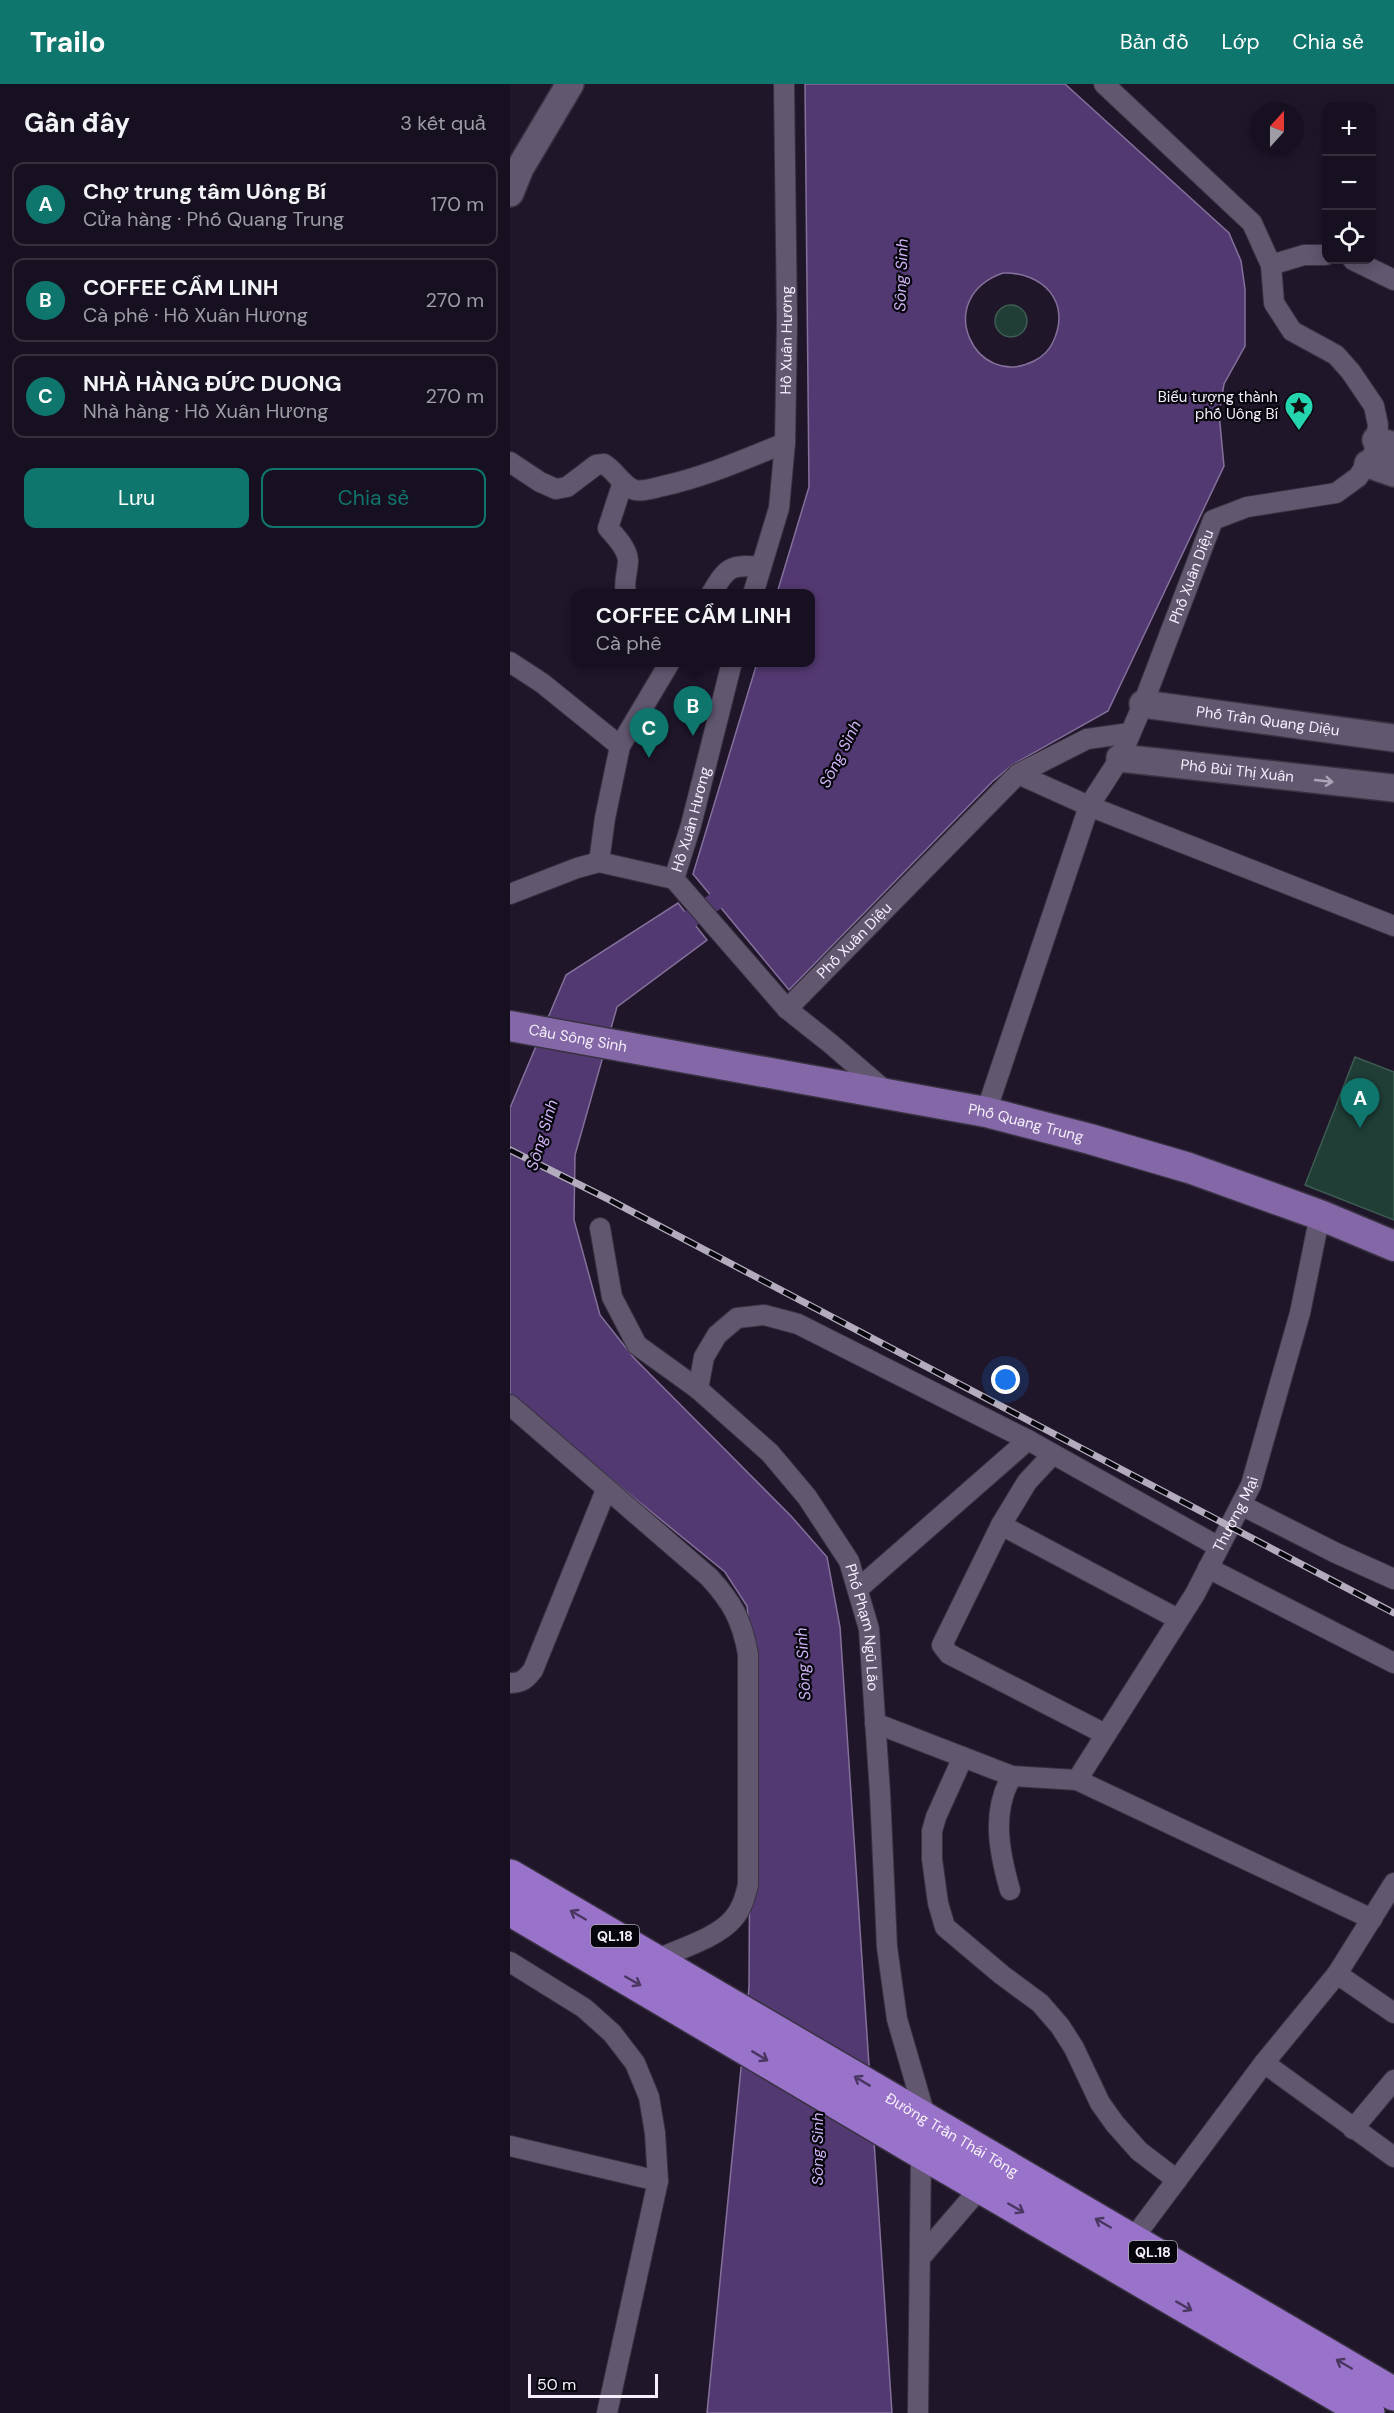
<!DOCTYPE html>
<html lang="vi">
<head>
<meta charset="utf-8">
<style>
	:root { --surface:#171020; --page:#201929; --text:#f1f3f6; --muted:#9e9da5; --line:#36303e; --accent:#0f766e }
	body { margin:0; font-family:"DM Sans",sans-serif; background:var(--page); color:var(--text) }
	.controls { position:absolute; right:18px; top:18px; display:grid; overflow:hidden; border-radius:12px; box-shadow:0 3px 15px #0003 }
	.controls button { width:54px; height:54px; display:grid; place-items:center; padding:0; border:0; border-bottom:2px solid var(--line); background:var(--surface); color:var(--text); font:30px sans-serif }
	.compass { position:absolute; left:740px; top:18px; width:54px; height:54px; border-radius:50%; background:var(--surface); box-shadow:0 3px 15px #0003; rotate:21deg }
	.scale { position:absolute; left:18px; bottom:15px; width:130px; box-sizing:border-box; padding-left:6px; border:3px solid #f5effe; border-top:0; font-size:16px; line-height:21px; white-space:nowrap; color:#f5effe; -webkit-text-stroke:4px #07050c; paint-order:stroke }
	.you { position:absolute; left:496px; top:1296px; width:21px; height:21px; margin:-15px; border:4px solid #fff; border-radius:50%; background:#1a73e8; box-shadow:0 0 0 9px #1a73e833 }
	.badge { display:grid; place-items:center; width:39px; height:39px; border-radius:50%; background:var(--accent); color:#fff; font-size:20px; font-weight:700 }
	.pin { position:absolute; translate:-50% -50px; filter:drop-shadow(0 2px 3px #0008) }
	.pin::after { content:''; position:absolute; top:32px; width:21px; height:18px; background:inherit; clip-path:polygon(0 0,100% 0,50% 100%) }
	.popup { position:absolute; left:62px; top:505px; width:243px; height:78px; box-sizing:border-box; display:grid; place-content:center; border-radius:12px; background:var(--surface); filter:drop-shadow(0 2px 4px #0005); font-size:20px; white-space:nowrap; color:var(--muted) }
	.popup b { font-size:22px; color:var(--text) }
	.popup::after { content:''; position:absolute; left:50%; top:100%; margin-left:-12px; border:12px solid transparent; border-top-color:var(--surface) }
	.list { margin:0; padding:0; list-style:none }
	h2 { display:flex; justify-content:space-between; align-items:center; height:78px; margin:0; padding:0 24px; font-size:26px }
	h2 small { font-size:20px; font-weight:400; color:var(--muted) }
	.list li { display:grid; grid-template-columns:39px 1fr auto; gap:18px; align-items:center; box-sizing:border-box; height:84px; margin:0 12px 12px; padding:0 12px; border:2px solid var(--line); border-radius:12px }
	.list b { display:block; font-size:22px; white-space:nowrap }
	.list p { margin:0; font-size:20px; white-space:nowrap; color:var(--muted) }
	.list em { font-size:20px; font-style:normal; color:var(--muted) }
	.actions { display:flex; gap:12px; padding:18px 24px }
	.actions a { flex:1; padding:14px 0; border:2px solid var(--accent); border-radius:12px; text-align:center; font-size:21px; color:var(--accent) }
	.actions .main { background:var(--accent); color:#fff }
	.icon { flex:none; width:33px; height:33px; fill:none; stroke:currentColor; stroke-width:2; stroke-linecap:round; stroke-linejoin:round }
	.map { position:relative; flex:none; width:884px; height:2329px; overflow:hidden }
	header { display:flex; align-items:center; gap:36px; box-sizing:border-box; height:84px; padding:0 30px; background:var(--accent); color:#fff }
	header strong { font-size:28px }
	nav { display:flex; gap:33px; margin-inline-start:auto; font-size:21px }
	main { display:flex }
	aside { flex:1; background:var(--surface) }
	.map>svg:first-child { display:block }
	.water { fill:#533971; stroke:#84709b; stroke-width:1.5; fill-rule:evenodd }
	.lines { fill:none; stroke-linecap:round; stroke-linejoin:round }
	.canal { stroke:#533971; stroke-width:18 }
	.building { fill:#203e36; stroke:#3d5c52; stroke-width:1.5 }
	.street-casing { stroke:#383241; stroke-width:22 }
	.secondary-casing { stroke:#383241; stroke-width:30 }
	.primary-casing { stroke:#383241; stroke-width:33 }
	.highway-casing { stroke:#383241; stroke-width:36 }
	.street { stroke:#61576f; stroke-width:20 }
	.secondary { stroke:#61576f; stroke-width:27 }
	.primary { stroke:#8367a6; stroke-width:30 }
	.highway { stroke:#9972ca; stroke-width:33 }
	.rail-casing { stroke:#b3acbc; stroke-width:7 }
	.rail { stroke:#07050c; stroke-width:4.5; stroke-dasharray:14; stroke-linecap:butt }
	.oneway { stroke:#aba3b6 }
	.oneway2 { stroke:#493661 }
	.labels { text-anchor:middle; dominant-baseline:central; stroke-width:4.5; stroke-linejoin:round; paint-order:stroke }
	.shield { fill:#07050c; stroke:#aea9b5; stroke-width:1.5 }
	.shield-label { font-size:14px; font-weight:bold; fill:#f5effe }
	.street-label { font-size:15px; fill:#f5effe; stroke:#07050c }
	.poi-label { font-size:15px; fill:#f5effe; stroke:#07050c; text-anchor:end }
	.water-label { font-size:16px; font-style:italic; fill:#cfb2f6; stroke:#07050c }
</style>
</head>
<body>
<header>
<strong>Trailo</strong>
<nav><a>Bản đồ</a><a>Lớp</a><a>Chia sẻ</a></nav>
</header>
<main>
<aside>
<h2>Gần đây<small>3 kết quả</small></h2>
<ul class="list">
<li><span class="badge">A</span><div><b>Chợ trung tâm Uông Bí</b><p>Cửa hàng · Phố Quang Trung</p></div><em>170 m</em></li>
<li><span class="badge">B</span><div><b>COFFEE CẨM LINH</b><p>Cà phê · Hồ Xuân Hương</p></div><em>270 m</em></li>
<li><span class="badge">C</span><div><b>NHÀ HÀNG ĐỨC DUONG</b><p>Nhà hàng · Hồ Xuân Hương</p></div><em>270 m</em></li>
</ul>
<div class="actions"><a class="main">Lưu</a><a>Chia sẻ</a></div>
</aside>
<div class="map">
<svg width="884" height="2329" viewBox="0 0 884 2329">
	<rect width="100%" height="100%" fill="#1f162a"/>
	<path class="water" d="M 295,0 L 555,0 L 719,149 L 731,177 L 735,205 L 735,262 L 714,300 L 709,329 L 714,382 L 598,627 L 502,681 L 482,698 L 279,906 L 183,790 L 247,579 L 300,578 L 300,510 L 267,509 L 299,403 ZM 493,189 C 533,188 562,218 543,258 C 539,267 532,273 524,277 C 465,307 421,214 493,189 Z
		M 168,819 L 197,856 L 107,923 L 65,1071 L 64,1136 L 90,1231 L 124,1274 L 281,1432 L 317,1473 L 330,1543 L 382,2329 L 197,2329 L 239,1903 L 241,1561 L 237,1522 L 215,1488 L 3,1315 L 0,1310 L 0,1024 L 56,891 Z"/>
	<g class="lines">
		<path class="canal" d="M 161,848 L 206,817"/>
	</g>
	<path class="building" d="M485 237a16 16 0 1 1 32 0a16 16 0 1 1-32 0Z
		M 845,973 L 884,988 L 884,1136 L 795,1101 Z"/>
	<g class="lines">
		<g class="street-casing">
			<g id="street">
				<path d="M 843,176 L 884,196"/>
				<path d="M 761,181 L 794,171 L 816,171"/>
				<path d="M 0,378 L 30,398 L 46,405 L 57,403 L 86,381 L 94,380 C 105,386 113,403 125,406 C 134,408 144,404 153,402 C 195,393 235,375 275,359"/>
				<path d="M 113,398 L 98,444 C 106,453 117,464 118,476 C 118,488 113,497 116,510"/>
				<path d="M 201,510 C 217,483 220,480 251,483"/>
				<path id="s1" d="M 243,510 L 269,424 L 275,359 L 277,238 L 274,0"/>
				<path d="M 0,578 L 32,599 L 110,662"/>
				<path id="s2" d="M 508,690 L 579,722 L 610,674 L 633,620 L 703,436 L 737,423 L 826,409 L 848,393 L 864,369 L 868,341 L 864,322 L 841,288 L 826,271 L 782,247 L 764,219 L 761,181 L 742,139 L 594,0"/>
				<path d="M 89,778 L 95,734 L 110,662 L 160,578"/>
				<path d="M 164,795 L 277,925 L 321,960 L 378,1009"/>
				<path id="s3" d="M 164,795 L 181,741 L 222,578"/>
				<path d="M 0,810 L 67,784 L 89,778 L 164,795"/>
				<path id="s4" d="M 277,925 L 508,690 L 577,655 L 620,649"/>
				<path d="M 476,1028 L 579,722 L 884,842"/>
				<path id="s5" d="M 90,1144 L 102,1213 L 127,1261 L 188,1305 L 260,1369 L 297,1413 L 339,1477 L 359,1545 L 370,1709 L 377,1863 L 387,1935 L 416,2035"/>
				<path d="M 188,1305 L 194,1273 L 207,1251 L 227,1234 L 254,1231 L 288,1240 L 518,1356 L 709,1463"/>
				<path d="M 0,1321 L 199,1493 C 222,1518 232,1536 238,1570 L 238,1801 C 235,1813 232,1825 223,1835 C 207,1854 169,1865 145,1876"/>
				<path d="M 543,1370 L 517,1398 L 491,1441 L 432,1561 L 439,1570 L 595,1650"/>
				<path d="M 731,1421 L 826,1469 L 884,1495"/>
				<path d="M 491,1441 L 668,1535"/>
				<path d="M 698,1484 L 884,1579"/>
				<path d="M 348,1505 L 518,1356"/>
				<path d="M 0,1599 C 12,1599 16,1595 23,1586 L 96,1406"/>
				<path d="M 365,1639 L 502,1692 L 567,1696 L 862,1835"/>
				<path d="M 453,1673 L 426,1733 L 422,1747 L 422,1775 L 428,1819 L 435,1843 L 492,1891 L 530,1919 L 550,1942 L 564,1964 L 590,2019 L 605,2040 L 629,2067 L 667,2096"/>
				<path id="s6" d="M 567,1696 L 685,1510 L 741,1401 L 790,1229 L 810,1131"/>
				<path d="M 500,1806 C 489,1768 481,1727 502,1692"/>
				<path d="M 0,1878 L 74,1924 L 102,1949 L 125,1979 L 139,2013 L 145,2049 L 148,2097 L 97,2329"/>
				<path d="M 827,1890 L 884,1929"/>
				<path d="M 754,1979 L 827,1890 L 884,1799"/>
				<path d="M 843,2045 L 884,1996"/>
				<path d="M 0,2062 L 148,2097"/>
				<path d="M 622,2156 L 754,1979 L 884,2073"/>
				<path d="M 410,2174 L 471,2103"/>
				<path d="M 408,2329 L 411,2068"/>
			</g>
		</g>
		<g class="secondary-casing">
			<g id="secondary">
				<path d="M 0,109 L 10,84 L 60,0"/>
				<path d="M 866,356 L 884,362"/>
				<path d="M 858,380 L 884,389"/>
				<path id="s7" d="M 633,620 L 884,654"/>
				<path id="s8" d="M 610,674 L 884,704"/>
			</g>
		</g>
		<g class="primary-casing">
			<g id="primary">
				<path id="s9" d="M 0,942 L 476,1028 L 580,1055 L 679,1084 L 810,1131 L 884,1162"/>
			</g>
		</g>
		<g class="highway-casing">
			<g id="highway">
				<path id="s10" d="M 0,1792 L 884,2310"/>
				<path d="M 0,1825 L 401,2062 L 858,2329"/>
			</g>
		</g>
		<use href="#street" class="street"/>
		<use href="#secondary" class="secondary"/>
		<use href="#primary" class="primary"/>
		<use href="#highway" class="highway"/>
		<g class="rail-casing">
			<path id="rail" d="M 0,1066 L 98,1115 L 884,1529"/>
		</g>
		<use href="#rail" class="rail"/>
	</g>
	<defs><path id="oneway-shaft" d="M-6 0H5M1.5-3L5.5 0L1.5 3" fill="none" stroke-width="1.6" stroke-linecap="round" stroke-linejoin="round" transform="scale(1.5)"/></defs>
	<use class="oneway" href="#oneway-shaft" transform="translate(814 697) rotate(6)"/>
	<g class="oneway2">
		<use href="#oneway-shaft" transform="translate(68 1831) rotate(-150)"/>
		<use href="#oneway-shaft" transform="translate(123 1897) rotate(30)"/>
		<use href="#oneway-shaft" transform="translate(250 1972) rotate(31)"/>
		<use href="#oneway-shaft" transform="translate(352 1997) rotate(-149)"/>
		<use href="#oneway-shaft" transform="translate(506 2124) rotate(30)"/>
		<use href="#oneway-shaft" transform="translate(593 2139) rotate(-150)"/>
		<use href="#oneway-shaft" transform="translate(674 2222) rotate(30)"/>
		<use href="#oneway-shaft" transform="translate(834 2280) rotate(-150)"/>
	</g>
	<defs>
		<g id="sight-pin" transform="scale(1.5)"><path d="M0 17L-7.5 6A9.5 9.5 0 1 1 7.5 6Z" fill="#24d5af" stroke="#07050c"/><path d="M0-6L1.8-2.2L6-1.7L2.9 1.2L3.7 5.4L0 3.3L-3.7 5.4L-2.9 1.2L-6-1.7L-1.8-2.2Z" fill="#111"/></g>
	</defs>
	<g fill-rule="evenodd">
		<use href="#sight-pin" x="789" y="322"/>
	</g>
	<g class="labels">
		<g class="shield">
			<rect x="81" y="1841" width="48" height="22" rx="4.5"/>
			<rect x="619" y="2157" width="48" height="22" rx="4.5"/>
		</g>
		<g class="shield-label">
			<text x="105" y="1852">QL.18</text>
			<text x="643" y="2168">QL.18</text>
		</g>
		<g class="street-label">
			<text stroke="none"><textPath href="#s1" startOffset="258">Hồ Xuân Hương</textPath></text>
			<text stroke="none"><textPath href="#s2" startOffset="330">Phố Xuân Diệu</textPath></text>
			<text stroke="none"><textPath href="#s7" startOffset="126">Phố Trần Quang Diệu</textPath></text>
			<text stroke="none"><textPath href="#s8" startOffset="118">Phố Bùi Thị Xuân</textPath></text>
			<text stroke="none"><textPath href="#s3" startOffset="62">Hồ Xuân Hương</textPath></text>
			<text stroke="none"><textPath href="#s4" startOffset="96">Phố Xuân Diệu</textPath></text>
			<text stroke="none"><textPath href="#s9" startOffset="69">Cầu Sông Sinh</textPath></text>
			<text stroke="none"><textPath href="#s9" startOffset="525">Phố Quang Trung</textPath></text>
			<text stroke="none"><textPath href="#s6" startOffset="310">Thương Mại</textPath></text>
			<text stroke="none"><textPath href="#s5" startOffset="498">Phố Phạm Ngũ Lão</textPath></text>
			<text stroke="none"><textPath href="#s10" startOffset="512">Đường Trần Thái Tông</textPath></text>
		</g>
		<g class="poi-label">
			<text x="768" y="313">Biểu tượng thành<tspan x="768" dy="17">phố Uông Bí</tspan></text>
		</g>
		<g class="water-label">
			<text transform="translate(391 191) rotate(-88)">Sông Sinh</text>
			<text transform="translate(330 670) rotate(-63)">Sông Sinh</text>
			<text transform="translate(32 1051) rotate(-73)">Sông Sinh</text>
			<text transform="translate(293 1580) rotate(-93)">Sông Sinh</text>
			<text transform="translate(307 2065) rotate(-90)">Sông Sinh</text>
		</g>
	</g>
</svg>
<div class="controls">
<button>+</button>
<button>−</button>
<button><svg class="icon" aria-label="locate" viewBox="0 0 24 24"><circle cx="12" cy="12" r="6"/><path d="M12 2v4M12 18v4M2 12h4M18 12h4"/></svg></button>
</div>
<svg class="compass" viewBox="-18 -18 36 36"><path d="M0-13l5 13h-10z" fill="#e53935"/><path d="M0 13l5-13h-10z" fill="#9e9da5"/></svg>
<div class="scale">50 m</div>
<div class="you"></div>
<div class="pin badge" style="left:850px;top:1044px">A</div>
<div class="pin badge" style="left:183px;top:652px">B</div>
<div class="popup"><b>COFFEE CẨM LINH</b>Cà phê</div>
<div class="pin badge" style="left:139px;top:674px">C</div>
</div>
</main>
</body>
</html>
